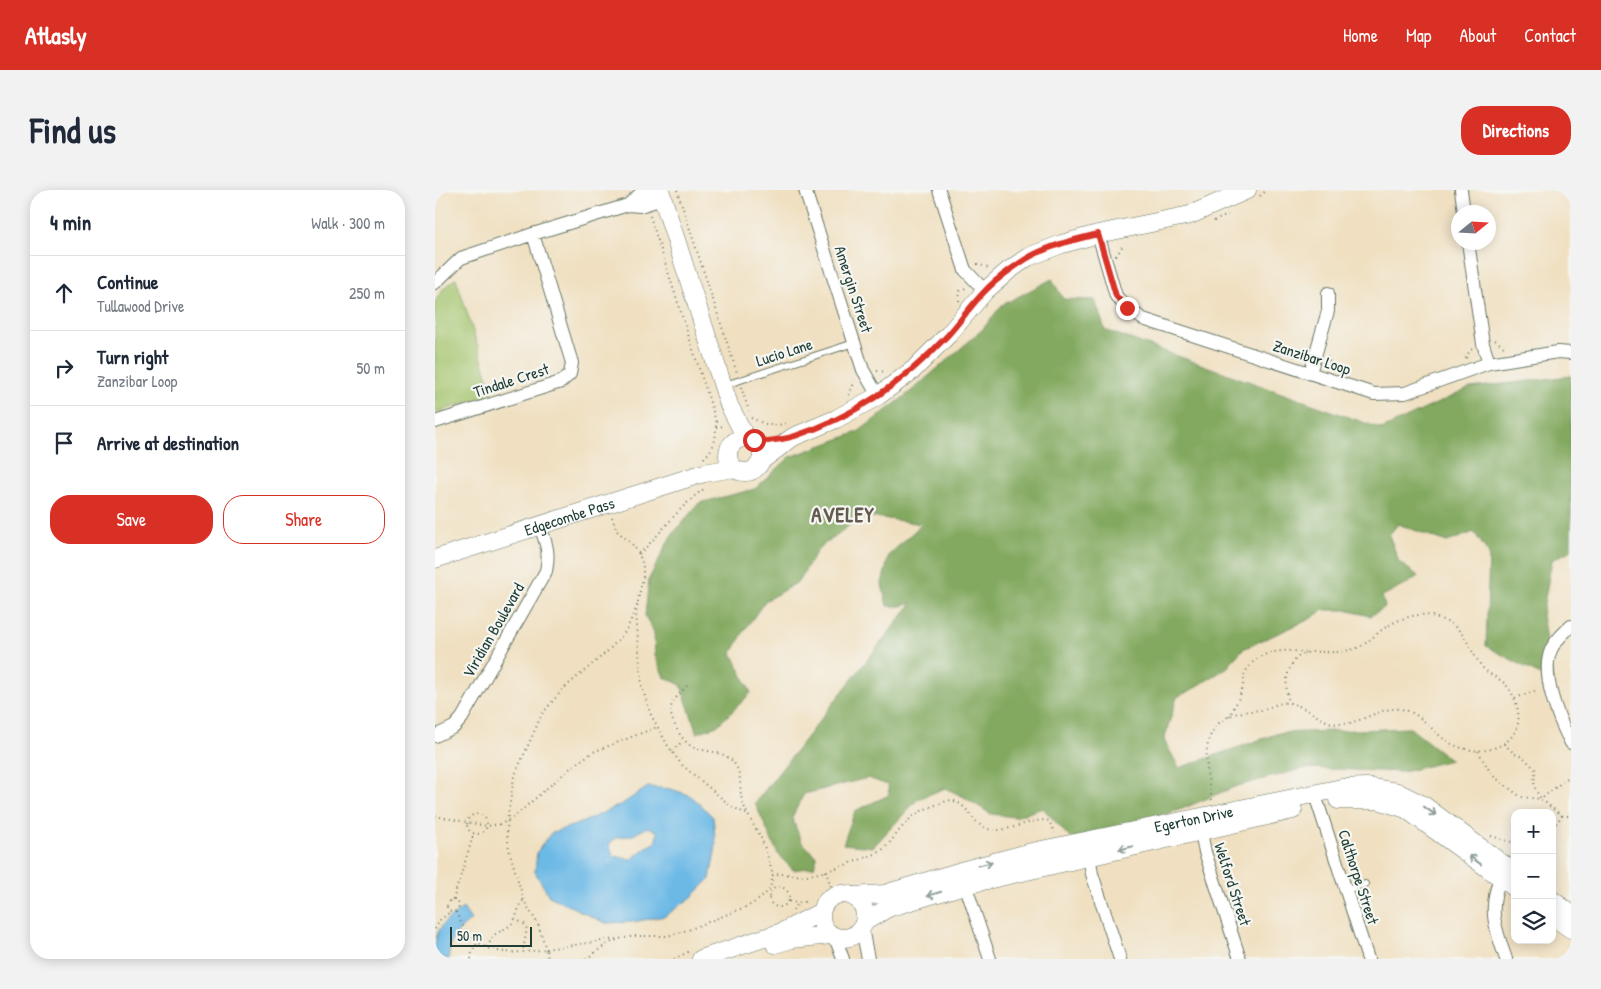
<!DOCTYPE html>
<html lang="en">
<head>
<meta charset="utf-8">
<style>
	:root { --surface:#fff; --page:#f2f2f3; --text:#1f2937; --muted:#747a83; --line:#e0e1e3; --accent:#d93025 }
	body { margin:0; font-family:"Patrick Hand",sans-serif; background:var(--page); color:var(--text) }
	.controls { position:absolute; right:15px; bottom:15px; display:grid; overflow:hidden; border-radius:10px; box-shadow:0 2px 12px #0003 }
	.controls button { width:45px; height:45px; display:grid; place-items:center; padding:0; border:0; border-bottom:1px solid var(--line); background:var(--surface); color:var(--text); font:25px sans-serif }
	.compass { position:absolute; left:1016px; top:15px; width:45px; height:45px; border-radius:50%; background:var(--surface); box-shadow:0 2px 12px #0003; rotate:72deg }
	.scale { position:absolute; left:15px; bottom:12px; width:82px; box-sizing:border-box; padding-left:5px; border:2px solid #1f3d34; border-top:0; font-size:14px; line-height:18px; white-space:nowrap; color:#1f3d34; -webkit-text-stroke:4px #f6f6f2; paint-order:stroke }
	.stop { position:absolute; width:15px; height:15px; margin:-11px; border:4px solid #d93025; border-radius:50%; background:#fff }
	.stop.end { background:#d93025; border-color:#fff; box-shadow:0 1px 5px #0008 }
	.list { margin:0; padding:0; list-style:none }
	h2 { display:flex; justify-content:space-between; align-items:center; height:65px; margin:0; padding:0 20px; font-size:21px }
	h2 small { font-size:16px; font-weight:400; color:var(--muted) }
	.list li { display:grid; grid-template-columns:32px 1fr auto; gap:15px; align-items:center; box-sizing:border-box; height:75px; padding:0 20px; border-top:1px solid var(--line) }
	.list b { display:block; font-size:19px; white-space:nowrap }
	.list p { margin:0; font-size:16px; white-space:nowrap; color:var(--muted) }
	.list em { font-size:16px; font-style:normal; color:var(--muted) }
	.actions { display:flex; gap:10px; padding:15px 20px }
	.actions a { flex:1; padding:11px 0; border:1px solid var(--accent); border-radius:20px; text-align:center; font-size:18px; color:var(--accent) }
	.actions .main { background:var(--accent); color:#fff }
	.icon { flex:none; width:28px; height:28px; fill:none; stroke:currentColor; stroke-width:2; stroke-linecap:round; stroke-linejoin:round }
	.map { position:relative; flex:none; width:1136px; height:769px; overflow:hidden; border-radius:20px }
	header { display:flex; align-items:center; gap:30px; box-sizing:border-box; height:70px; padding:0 25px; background:var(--accent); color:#fff }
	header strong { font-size:24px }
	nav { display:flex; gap:28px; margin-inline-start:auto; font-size:18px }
	.intro { display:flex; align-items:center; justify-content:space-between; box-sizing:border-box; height:120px; padding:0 30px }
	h1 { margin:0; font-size:35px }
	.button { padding:12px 22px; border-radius:20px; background:var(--accent); color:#fff; font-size:18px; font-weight:700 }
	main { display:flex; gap:30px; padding:0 30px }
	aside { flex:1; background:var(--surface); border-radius:20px; box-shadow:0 2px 12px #0003 }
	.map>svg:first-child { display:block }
	.green { fill:#a3c36b; stroke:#618050 }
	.forest { fill:#82a95f; stroke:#50734a }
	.water { fill:#6db9e6; stroke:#467b8d; fill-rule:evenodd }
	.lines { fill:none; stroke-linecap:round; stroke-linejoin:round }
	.lane-casing { stroke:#687665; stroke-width:8 }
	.street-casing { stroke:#687665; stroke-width:14 }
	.secondary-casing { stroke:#687665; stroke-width:19 }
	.path { stroke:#687665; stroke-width:2; stroke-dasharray:1 4; stroke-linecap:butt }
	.lane { stroke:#fff; stroke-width:6 }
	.street { stroke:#fff; stroke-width:12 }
	.secondary { stroke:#fff; stroke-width:18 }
	.oneway { stroke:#8f9e9a }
	.route { stroke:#d93025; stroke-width:6 }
	.labels { text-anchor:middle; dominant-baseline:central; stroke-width:4.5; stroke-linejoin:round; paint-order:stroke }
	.street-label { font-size:16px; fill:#1f3d34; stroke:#f6f6f2 }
	.district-label { font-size:21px; font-weight:bold; letter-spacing:1px; fill:#635a50; stroke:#f6f6f2 }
</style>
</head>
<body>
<header>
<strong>Atlasly</strong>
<nav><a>Home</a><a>Map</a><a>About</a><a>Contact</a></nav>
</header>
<div class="intro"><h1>Find us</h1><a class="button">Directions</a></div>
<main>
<aside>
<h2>4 min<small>Walk · 300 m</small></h2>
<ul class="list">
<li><svg class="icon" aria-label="ahead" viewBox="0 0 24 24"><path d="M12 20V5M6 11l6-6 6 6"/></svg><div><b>Continue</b><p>Tullawood Drive</p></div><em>250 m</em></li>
<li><svg class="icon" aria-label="right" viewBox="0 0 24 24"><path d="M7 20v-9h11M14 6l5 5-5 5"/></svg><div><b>Turn right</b><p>Zanzibar Loop</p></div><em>50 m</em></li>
<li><svg class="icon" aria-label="arrive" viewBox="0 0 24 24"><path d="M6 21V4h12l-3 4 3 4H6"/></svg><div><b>Arrive at destination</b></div></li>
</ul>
<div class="actions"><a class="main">Save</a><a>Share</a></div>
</aside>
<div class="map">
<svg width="1136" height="769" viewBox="0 0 1136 769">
	<rect width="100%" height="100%" fill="#f6f6f2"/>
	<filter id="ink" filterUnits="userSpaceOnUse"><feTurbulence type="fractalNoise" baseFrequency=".02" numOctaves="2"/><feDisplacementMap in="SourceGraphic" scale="10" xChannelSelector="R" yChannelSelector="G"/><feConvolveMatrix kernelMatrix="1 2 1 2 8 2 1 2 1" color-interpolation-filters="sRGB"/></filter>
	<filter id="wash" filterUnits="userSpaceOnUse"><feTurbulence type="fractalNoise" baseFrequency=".0096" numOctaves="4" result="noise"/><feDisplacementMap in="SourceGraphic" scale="20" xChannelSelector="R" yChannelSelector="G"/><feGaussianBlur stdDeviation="1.12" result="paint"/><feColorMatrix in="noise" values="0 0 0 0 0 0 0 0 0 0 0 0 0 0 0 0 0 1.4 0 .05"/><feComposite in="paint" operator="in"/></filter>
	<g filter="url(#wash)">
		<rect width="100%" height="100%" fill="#f0e0c1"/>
		<path class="green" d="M 21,88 L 58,204 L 0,223 L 0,112 L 8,99 Z"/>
		<path class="forest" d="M 617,89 L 628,109 L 660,110 L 670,140 L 947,239 L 1035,198 L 1136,186 L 1136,360 L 1117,370 L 1107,425 L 1118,492 L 1051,456 L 1054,364 L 1039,342 L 1012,352 L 963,334 L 954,345 L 964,372 L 983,386 L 972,394 L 947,406 L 950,417 L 935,426 L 910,420 L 888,420 L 875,429 L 808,459 L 796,472 L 793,477 L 758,499 L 742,507 L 729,550 L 744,578 L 844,543 L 975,538 L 1016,570 L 968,582 L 870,578 L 799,597 L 747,619 L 673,643 L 635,648 L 608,618 L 580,627 L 556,624 L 529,607 L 510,598 L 483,609 L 438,657 L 408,654 L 420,621 L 454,605 L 453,595 L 433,588 L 369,604 L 357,627 L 366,651 L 382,667 L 379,677 L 358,680 L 343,664 L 320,613 L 477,413 L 465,416 L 452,416 L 447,394 L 454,365 L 487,334 L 440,327 L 425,327 L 383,359 L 363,392 L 330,411 L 309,441 L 297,463 L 316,503 L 282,536 L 262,543 L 246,495 L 229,487 L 220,466 L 219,442 L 210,426 L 214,389 L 236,346 L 264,313 L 320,299 L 355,267 L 423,242 L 474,203 L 547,140 L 567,115 Z"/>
		<path class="water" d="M 213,597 L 236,599 L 256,606 L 278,627 L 281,656 L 275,689 L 257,707 L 230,726 L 197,732 L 170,733 L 114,706 L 100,682 L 102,662 L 116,643 L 146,633 L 187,614 ZM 213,637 L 223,642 L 220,653 L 210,658 L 197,669 L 187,668 L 178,665 L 174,654 L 181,648 L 198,645 Z
			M 28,718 L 36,730 C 23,740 13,751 14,769 L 0,769 C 0,738 4,736 28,718 Z"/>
	</g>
	<g filter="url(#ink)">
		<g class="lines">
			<g class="lane-casing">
				<path id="lane" d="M 290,195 L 419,153
					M 911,700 L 930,694"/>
			</g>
			<g class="street-casing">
				<path id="street" d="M 370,0 L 428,180 L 443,206
					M 504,0 L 530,80 L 550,101
					M 1026,0 L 1029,22
					M 193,15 L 205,4 L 217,0
					M 663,44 L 681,106 L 692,118 L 708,129 L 939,204 L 970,203 L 1054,173 L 1123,162 L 1136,163
					M 1033,52 L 1048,154 L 1054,173
					M 0,93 L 26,68 L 98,44 L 193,15 L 205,16 L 227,9
					M 875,183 L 893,121 L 893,103
					M 0,232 L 126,192 L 135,184 L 137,173 L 98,44
					M 1136,436 C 1129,443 1120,450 1116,460 C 1105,485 1124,530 1136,553
					M 0,546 L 19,537 L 27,528 L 111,381 C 115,362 111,353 105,336
					M 883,614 L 933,769
					M 764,633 L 770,662 L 805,769
					M 653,658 L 657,684 L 685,769
					M 528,688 L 555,769
					M 1065,688 C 1053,721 1060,737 1071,769
					M 427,738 L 433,769
					M 400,747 L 408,769"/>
			</g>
			<g class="secondary-casing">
				<g id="secondary">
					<path d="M 225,0 L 294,215 L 311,248"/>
					<circle cx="310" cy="265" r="17"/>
					<path d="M 327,270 L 358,247 L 401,229 L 443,206 L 478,180 L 514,144 L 550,101 L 573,81 L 593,67 L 627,54 L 663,44 L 755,25 L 812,0"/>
					<path id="s1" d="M 0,369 L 269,283 L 299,278"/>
					<path d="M 903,610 L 943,610 L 971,619 L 1080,698"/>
					<circle cx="408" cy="726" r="22"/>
					<path id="s2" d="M 418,706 L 449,704 L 526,681 L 597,662 L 907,598 L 931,597 L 962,602 L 988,615 L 1080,683"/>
					<path d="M 1117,710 L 1136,724"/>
					<path d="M 1117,726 L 1136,739"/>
					<path d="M 429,732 L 453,718 L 530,695 L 858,620"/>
					<path d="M 340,754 L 357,749 L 396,745"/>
					<path d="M 266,769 L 347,742 L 386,722"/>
				</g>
			</g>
			<path class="path" d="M 242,0 L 302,183
				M 825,6 L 832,0
				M 215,26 L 281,231 C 281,249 281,256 268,269
				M 779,31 L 793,25
				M 681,66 L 689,54
				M 542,74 L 554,78
				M 524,111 L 525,101 L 532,97
				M 1060,150 L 1070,158
				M 858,166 L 870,160
				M 892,166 L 897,178
				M 1031,168 L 1035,160 L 1038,159
				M 442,181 L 452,182
				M 306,197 L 314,221
				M 414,205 L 420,191
				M 316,228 C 332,235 338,238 354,232
				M 281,237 L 290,236
				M 310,286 L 322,283
				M 177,327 L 182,341 L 197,354 L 204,364 L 208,375 L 208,388 L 204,405 L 201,424 L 207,497 L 216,525 L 233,556 L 247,575 L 296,616 L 313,625
				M 204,364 C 227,343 244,316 269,299
				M 252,496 C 247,502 238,509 236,517 C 233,529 249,555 260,558 C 275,563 291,560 301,576 C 307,586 304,599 307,610 C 311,624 319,635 326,648 C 331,660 334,672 338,685
				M 1080,508 L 1103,500
				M 794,527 C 799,518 804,509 807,499 C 809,494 808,488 810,483 C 821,460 850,458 872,463
				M 1069,554 L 1080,564 L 1088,567 L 1101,580 C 1098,594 1098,596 1106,609 L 1136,585
				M 237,561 L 248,551
				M 1043,561 L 1057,585 L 1078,601 L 1086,607 L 1106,609 L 1127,626 L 1117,638
				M 777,610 C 771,578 761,535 803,523 C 811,521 818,521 826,520 C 835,518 845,511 855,513 C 874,517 887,535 907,534 C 930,533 950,512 973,521 C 988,527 997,540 1009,549 C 1021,559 1045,564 1059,558 C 1068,555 1075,550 1080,542 C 1088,529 1081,507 1072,496 C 1065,488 1054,485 1048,478 C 1029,453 1033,436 996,426 C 983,422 964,429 953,436 C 942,442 934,453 922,458 C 915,460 907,462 900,462 C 888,463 873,459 863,467 C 850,478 849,500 855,513
				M32 634a10 10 0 1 1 20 0a10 10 0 1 1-20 0Z
				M 0,626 L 52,636 L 66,634 L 80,626 L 139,575 L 158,562 L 222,537
				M 1127,626 L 1136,626
				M 1056,646 L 1080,653
				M 391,681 L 397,701
				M334 707a10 10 0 1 1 20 0a10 10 0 1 1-20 0Z
				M 388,707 L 397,701 L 406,700
				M12 716a6 6 0 1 1 12 0a6 6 0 1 1-12 0Z
				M 18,710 L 39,643
				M 354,711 C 363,715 367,710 373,713
				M 358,720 L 363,714
				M 21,722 C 39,766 70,766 111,759 L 113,769
				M 80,729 C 83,731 89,733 91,736 C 93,739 88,756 88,762
				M 0,739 L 5,730 L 15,722
				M 181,749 L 111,759 L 103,734 L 89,711 L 74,660 L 72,641 L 73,625 L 79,587 L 107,524 L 128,499 L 174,460 L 191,441 L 203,414
				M 52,757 L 59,745 L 76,735 L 81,727 L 85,714 L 89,710
				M 36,769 L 37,762 L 43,752
				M 151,769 L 172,754 L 184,749 L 200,746 L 232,746 L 253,740 L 313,716 L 325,709 L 335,699 L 338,685 C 350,682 360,687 372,685 C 396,682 420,671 443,663 C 454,656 460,645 469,635 C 479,624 490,618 504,614 C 509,612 515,609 519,611 C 537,617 537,640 562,640 C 577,640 602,627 614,631 L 620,643
				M 239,769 L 253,762"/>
			<use href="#lane" class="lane"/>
			<use href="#street" class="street"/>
			<use href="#secondary" class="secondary"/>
		</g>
		<defs><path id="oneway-shaft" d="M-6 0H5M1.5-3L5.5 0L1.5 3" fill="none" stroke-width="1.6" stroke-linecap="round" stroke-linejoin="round" transform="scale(1.25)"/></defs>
		<g class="oneway">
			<use href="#oneway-shaft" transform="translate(995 621) rotate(36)"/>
			<use href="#oneway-shaft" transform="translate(691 658) rotate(167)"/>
			<use href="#oneway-shaft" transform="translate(1040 670) rotate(-144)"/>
			<use href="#oneway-shaft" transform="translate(550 674) rotate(-14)"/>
			<use href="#oneway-shaft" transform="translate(499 704) rotate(163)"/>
		</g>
	</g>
	<g class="lines" filter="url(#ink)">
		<path class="route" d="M 319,250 L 322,252 C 334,251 348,250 360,246 C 419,227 471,190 513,145 C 526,131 536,115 550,101 C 561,89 577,78 591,69 C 612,56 639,50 663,44 L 681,106 L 692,118"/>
	</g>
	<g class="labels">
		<g class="street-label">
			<text transform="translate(419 99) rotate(72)">Amergin Street</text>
			<text transform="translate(349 162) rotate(-18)">Lucio Lane</text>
			<text transform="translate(877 167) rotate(18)">Zanzibar Loop</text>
			<text transform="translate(76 190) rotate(-18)">Tindale Crest</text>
			<text stroke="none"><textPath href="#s1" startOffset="141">Edgecombe Pass</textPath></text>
			<text transform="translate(58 440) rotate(-60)">Viridian Boulevard</text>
			<text stroke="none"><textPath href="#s2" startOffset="350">Egerton Drive</textPath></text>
			<text transform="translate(924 687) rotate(72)">Calthorpe Street</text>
			<text transform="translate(798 694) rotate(72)">Welford Street</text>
		</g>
		<g class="district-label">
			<text x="408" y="324">AVELEY</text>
		</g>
	</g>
</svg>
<div class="controls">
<button>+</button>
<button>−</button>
<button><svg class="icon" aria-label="layers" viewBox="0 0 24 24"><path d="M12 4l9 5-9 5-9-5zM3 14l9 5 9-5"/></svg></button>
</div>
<svg class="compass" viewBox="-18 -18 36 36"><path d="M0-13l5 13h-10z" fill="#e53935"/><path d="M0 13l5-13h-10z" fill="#747a83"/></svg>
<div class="scale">50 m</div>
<div class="stop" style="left:319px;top:250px"></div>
<div class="stop end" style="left:692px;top:118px"></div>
</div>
</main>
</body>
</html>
